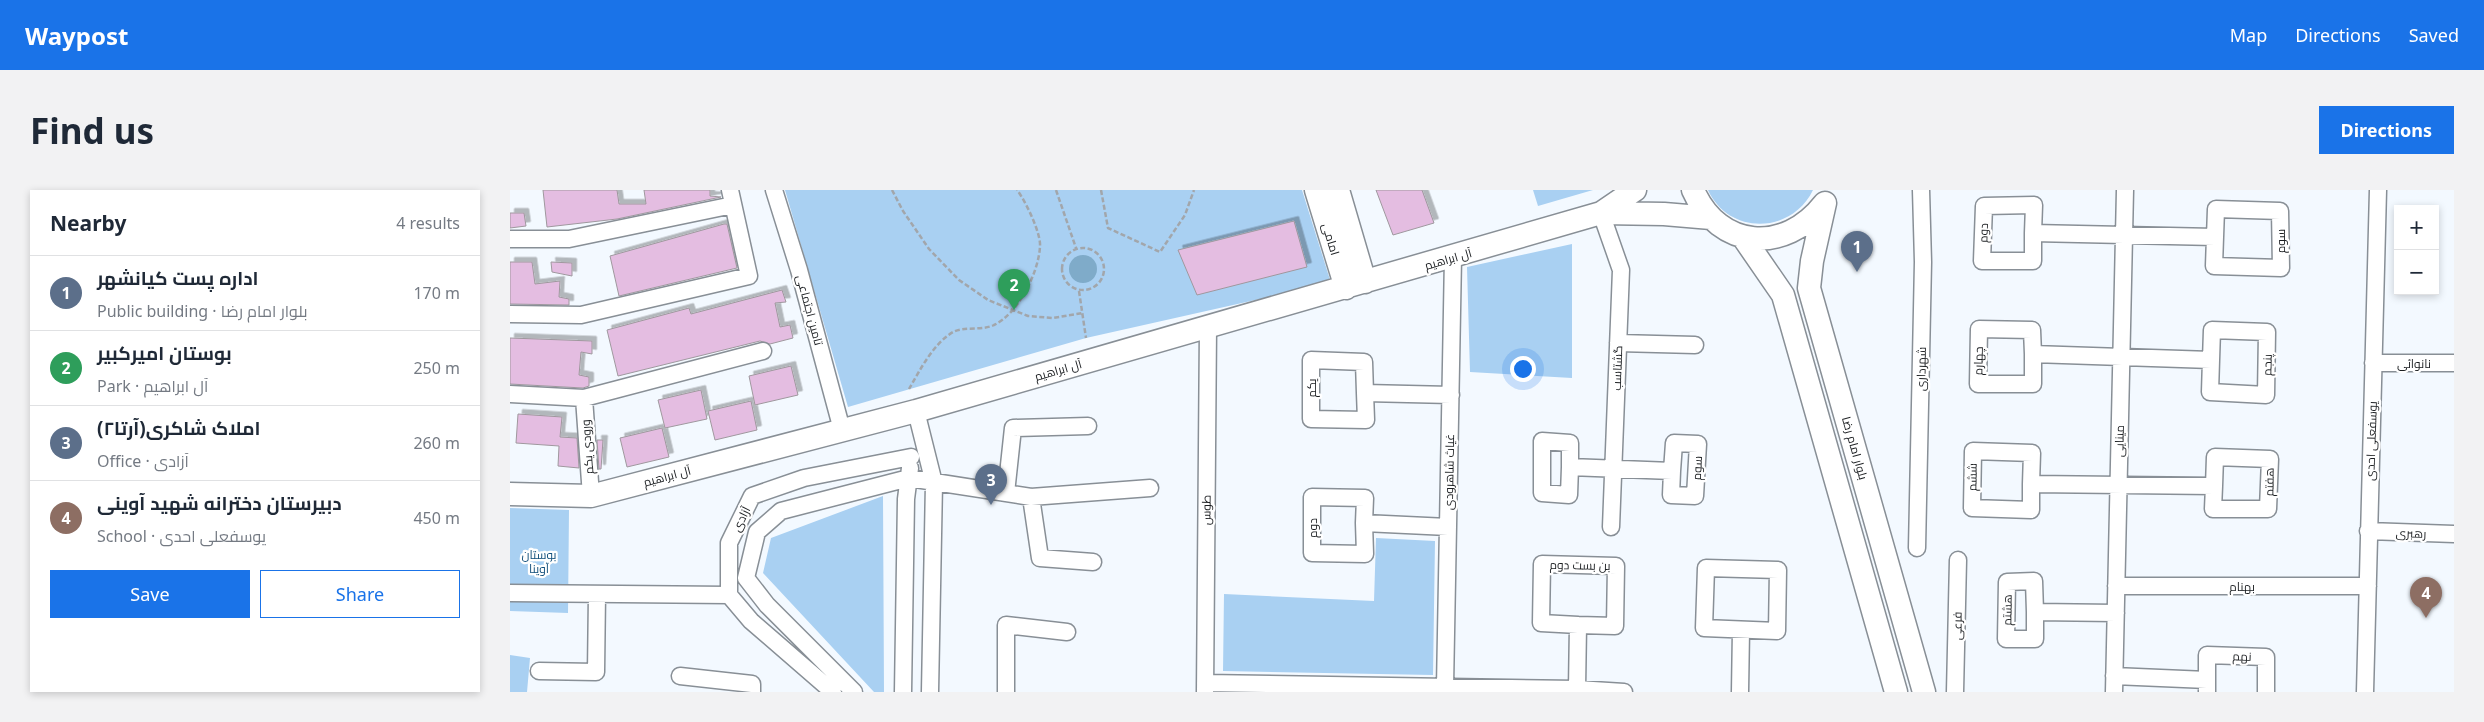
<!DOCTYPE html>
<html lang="en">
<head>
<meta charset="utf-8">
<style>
	:root { --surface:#fff; --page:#f2f2f3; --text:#1f2937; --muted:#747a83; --line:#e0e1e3; --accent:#1a73e8 }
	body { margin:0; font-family:"Noto Sans",Cairo,sans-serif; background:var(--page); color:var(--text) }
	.controls { position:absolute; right:15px; top:15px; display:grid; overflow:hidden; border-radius:0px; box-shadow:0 2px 8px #0003 }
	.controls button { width:45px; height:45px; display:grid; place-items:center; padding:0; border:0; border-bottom:1px solid var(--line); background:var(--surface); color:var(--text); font:25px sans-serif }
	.you { position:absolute; left:1012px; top:178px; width:18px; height:18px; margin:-12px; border:4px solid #fff; border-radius:50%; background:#1a73e8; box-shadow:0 0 0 8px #1a73e833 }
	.badge { display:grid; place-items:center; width:32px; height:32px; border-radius:50%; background:var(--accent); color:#fff; font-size:16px; font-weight:700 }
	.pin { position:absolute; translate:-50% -41px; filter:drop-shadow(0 1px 2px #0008) }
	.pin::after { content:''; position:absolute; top:26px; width:18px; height:15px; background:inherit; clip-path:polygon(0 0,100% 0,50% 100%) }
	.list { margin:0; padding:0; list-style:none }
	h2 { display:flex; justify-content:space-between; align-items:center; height:65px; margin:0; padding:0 20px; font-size:21px }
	h2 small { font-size:16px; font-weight:400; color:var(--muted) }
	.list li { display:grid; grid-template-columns:32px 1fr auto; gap:15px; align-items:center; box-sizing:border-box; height:75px; padding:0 20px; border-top:1px solid var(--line) }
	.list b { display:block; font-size:19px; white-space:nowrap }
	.list p { margin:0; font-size:16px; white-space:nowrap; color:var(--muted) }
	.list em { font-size:16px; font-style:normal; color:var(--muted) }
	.actions { display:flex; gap:10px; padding:15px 20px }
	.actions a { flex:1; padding:11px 0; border:1px solid var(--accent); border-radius:0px; text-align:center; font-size:18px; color:var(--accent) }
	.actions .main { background:var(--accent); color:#fff }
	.map { position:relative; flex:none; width:1944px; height:502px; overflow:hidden; border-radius:0px }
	header { display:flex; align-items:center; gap:30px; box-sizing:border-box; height:70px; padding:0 25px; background:var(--accent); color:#fff }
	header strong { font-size:24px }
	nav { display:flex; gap:28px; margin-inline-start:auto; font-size:18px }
	.intro { display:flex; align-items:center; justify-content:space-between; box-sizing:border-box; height:120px; padding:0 30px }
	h1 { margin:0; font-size:35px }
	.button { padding:12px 22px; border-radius:0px; background:var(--accent); color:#fff; font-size:18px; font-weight:700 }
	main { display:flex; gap:30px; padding:0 30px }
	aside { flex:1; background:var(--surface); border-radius:0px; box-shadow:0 2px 8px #0003 }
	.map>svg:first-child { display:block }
	.green { fill:#a9d0f2 }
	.water { fill:#7fabc9 }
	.building { fill:#e4bde1; stroke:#9f989e; filter:url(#shadow) }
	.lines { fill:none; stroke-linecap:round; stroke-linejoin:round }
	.street-casing { stroke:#888f96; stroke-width:19 }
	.secondary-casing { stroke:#888f96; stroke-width:25 }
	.path { stroke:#a2a6ab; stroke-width:2.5; stroke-dasharray:5 2.5; stroke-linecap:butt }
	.street { stroke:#fff; stroke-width:16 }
	.secondary { stroke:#fff; stroke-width:22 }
	.labels { text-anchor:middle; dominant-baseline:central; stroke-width:4.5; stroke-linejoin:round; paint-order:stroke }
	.street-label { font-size:12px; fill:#1b1e21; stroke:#fff }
	.park-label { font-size:12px; fill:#124f7b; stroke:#fff }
</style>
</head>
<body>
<header>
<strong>Waypost</strong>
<nav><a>Map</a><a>Directions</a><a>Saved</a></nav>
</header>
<div class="intro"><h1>Find us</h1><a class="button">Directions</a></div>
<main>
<aside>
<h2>Nearby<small>4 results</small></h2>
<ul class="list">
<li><span class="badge" style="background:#5c6f8a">1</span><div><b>اداره پست کیانشهر</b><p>Public building · بلوار امام رضا</p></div><em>170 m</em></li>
<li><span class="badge" style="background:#2e9e5b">2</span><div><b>بوستان امیرکبیر</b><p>Park · آل ابراهیم</p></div><em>250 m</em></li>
<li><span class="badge" style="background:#5c6f8a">3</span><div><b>املاک شاکری(آرتا۲)</b><p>Office · آزادی</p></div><em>260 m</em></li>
<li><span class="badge" style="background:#8d6e63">4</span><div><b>دبیرستان دخترانه شهید آوینی</b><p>School · یوسفعلی احدی</p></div><em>450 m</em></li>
</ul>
<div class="actions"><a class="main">Save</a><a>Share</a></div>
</aside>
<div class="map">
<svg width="1944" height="502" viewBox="0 0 1944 502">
	<defs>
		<filter id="shadow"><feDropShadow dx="4.5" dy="-4.5" stdDeviation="0" flood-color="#0004"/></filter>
	</defs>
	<rect width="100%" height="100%" fill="#f3f9ff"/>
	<path class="green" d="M 275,0 L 792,0 L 821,93 L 576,148 L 338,217 Z
		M 1023,0 L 1083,0 L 1028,16 Z
		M 1198,0 L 1303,0 C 1282,44 1219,46 1198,0 Z
		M 1062,54 L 1062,188 L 960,182 L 957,77 Z
		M 373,306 L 374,502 L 364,502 L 253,383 L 261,348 Z
		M 0,318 L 59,320 L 58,423 L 0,421 Z
		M 866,348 L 925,351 L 923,485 L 713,481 L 714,404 L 864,411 Z
		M 0,465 L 20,468 L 17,502 L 0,502 Z"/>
	<path class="water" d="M559 79a14 14 0 1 1 28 0a14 14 0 1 1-28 0Z"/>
	<path class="building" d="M 33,0 L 107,0 L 109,14 L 136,14 L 134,0 L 200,0 L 200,6 L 211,7 L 107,29 L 37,37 Z
		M 866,0 L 912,0 L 924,33 L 883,45 Z
		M 0,23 L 14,23 L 16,36 L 0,38 Z
		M 784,31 L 797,77 L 687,105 L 668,60 Z
		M 214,34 L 217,34 L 227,78 L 109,106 L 100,66 Z
		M 0,72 L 22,72 L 25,94 L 50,91 L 49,107 L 59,109 L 59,115 L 0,114 Z
		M 41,72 L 62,73 L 62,86 L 42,82 Z
		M 272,100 L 276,112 L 265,113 L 270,137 L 280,135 L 283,148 L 260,154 L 250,151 L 108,186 L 97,140 L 179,118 L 181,124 Z
		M 0,148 L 82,151 L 82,164 L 71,162 L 69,185 L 79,187 L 79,196 L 73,198 L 0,194 Z
		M 281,176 L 288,205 L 245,215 L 239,186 Z
		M 191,200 L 197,229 L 155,238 L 148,210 Z
		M 241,211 L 247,240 L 205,250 L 198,221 Z
		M 8,224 L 52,227 L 50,247 L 67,248 L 69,278 L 48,276 L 49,256 L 6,253 Z
		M 152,238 L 159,267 L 117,277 L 110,248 Z
		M 87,250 L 93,250 L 91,279 L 89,279 Z"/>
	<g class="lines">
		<g class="street-casing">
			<path id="street" d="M 264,0 L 289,80 L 332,240
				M 1091,23 L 1111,80 L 1101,337
				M 1523,43 L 1524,15 L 1474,16 L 1472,71 L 1523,71 L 1523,43 L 1705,47 L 1704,76 L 1771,78 L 1770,21 L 1706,19 L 1705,47
				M 0,49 L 59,49 L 223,15
				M 0,124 L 71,125 L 239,86 L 220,0
				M 1108,153 L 1185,155
				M 1523,164 L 1522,140 L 1469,139 L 1468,194 L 1523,194 L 1523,164 L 1701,170 L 1700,202 L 1756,205 L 1757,142 L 1702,140 L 1701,170
				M 1863,173 L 1944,173
				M 855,203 L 854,172 L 801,170 L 801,229 L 856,230 L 855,203 L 941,205
				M 0,204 L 74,208 L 253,161
				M 74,208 L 81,306
				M 406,221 L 424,293 L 420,502
				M 1060,277 L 1060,253 L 1032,251 L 1032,303 L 1059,305 L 1060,277 L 1162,281 L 1161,305 L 1185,306 L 1188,254 L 1164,253 L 1162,281
				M 1521,294 L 1522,263 L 1463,261 L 1462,318 L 1521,320 L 1521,294 L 1704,296 L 1703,319 L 1758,319 L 1760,269 L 1705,267 L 1704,296
				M 496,303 L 503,238 L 578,236
				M 521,307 L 530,368 L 583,372
				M 854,333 L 855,308 L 802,307 L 802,363 L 855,364 L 854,333 L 938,337
				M 1858,341 L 1944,344
				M 1407,358 L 1413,72 L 1411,0
				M 1196,378 L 1268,380 L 1267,441 L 1194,438 Z
				M 1606,396 L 1858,396
				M 0,403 L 219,405
				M 1525,422 L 1524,391 L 1497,392 L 1496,449 L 1525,449 L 1525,422 L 1606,423
				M 29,481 L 86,482 L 87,404
				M 170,486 L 242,494 L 242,502
				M 1604,486 L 1697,490
				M 695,493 L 1067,499 L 1114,502
				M 935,497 L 943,67
				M 1067,499 L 1068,435 L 1105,436 L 1106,376 L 1032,374 L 1031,433 L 1068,435
				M 323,502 L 241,431 L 219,405 L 219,353 L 242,306 L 294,288 L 401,267
				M 344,502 L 257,415 L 236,388 L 247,342 L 271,321 L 399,288 L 521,307 L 640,298
				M 393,502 L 396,309 L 400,278
				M 496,502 L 496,435 L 557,442
				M 695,502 L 698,137
				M 1230,502 L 1231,440
				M 1445,502 L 1448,370
				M 1604,502 L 1615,0
				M 1697,502 L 1697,465 L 1756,467 L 1756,502
				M 1855,502 L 1868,0"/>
		</g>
		<g class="secondary-casing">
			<path id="secondary" d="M 806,0 L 836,98
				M 828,0 L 855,92
				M 1125,0 L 1091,23 L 1154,24 L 1201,28
				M 1183,0 C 1209,60 1275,64 1314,14
				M 1315,13 L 1302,71 L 1299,98 L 1414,502
				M 1233,47 L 1273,105 L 1386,502
				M 0,304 L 81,306 L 406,221 L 1091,23"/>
		</g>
		<path class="path" d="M 382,0 L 393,21 L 419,59 L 449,90 L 478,110 L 518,126 L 543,128 L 573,123
			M 546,0 L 566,58
			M 591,0 L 598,38 L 650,62 L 675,25 L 684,0
			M552 79a21 21 0 1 1 42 0a21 21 0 1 1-42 0Z
			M 569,101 L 576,148
			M 399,199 C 410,180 423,154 443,142 C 454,136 472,141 484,135 C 508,124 529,82 530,56 C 531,43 515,10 507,0"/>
		<use href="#street" class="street"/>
		<use href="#secondary" class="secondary"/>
	</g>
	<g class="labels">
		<g class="street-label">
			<text transform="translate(1473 43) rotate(-88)">دوم</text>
			<text transform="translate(821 49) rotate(73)">امامی</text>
			<text transform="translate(1770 51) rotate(-90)">سوم</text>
			<text transform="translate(938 69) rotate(-16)">آل ابراهیم</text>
			<text transform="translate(300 120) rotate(75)">تامین اجتماعی</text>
			<text transform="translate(1468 171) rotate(-89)">چهارم</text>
			<text x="1904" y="173">نانوائی</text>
			<text transform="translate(1757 175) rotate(-89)">پنجم</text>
			<text transform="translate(1107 178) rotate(-88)">گشتاسب</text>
			<text transform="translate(1411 179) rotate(-89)">شهرداری</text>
			<text transform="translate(548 180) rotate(-16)">آل ابراهیم</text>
			<text transform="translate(801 198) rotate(-90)">یکم</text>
			<text transform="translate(1609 251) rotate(-89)">مینایی</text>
			<text transform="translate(1861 251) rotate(-88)">یوسفعلی احدی</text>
			<text transform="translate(77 257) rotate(-94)">ورودی یکم</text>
			<text transform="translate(1345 258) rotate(74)">بلوار امام رضا</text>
			<text transform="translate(1187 278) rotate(-87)">سوم</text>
			<text transform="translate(939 282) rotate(-89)">غیاث شاهرودی</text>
			<text transform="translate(157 286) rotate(-15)">آل ابراهیم</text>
			<text transform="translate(1462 287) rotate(-89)">ششم</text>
			<text transform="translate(1759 292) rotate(-89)">هفتم</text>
			<text transform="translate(696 320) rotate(-89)">طوس</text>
			<text transform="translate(231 329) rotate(-64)">آزادی</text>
			<text transform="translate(802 338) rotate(-90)">دوم</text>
			<text transform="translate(1901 343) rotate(2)">رهبری</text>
			<text transform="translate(1070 375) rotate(1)">بن بست دوم</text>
			<text x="1732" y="396">بهنام</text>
			<text transform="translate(1497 420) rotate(-89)">هشتم</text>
			<text transform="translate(1447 436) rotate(-89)">فرعی</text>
			<text transform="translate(1732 466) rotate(2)">نهم</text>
		</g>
		<g class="park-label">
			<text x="29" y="364">بوستان<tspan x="29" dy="14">آوینا</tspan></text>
		</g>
	</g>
</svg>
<div class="controls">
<button>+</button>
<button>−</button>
</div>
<div class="you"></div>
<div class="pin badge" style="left:1347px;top:82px;background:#5c6f8a">1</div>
<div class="pin badge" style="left:504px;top:120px;background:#2e9e5b">2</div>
<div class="pin badge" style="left:481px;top:315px;background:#5c6f8a">3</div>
<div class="pin badge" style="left:1916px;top:428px;background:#8d6e63">4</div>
</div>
</main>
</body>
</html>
